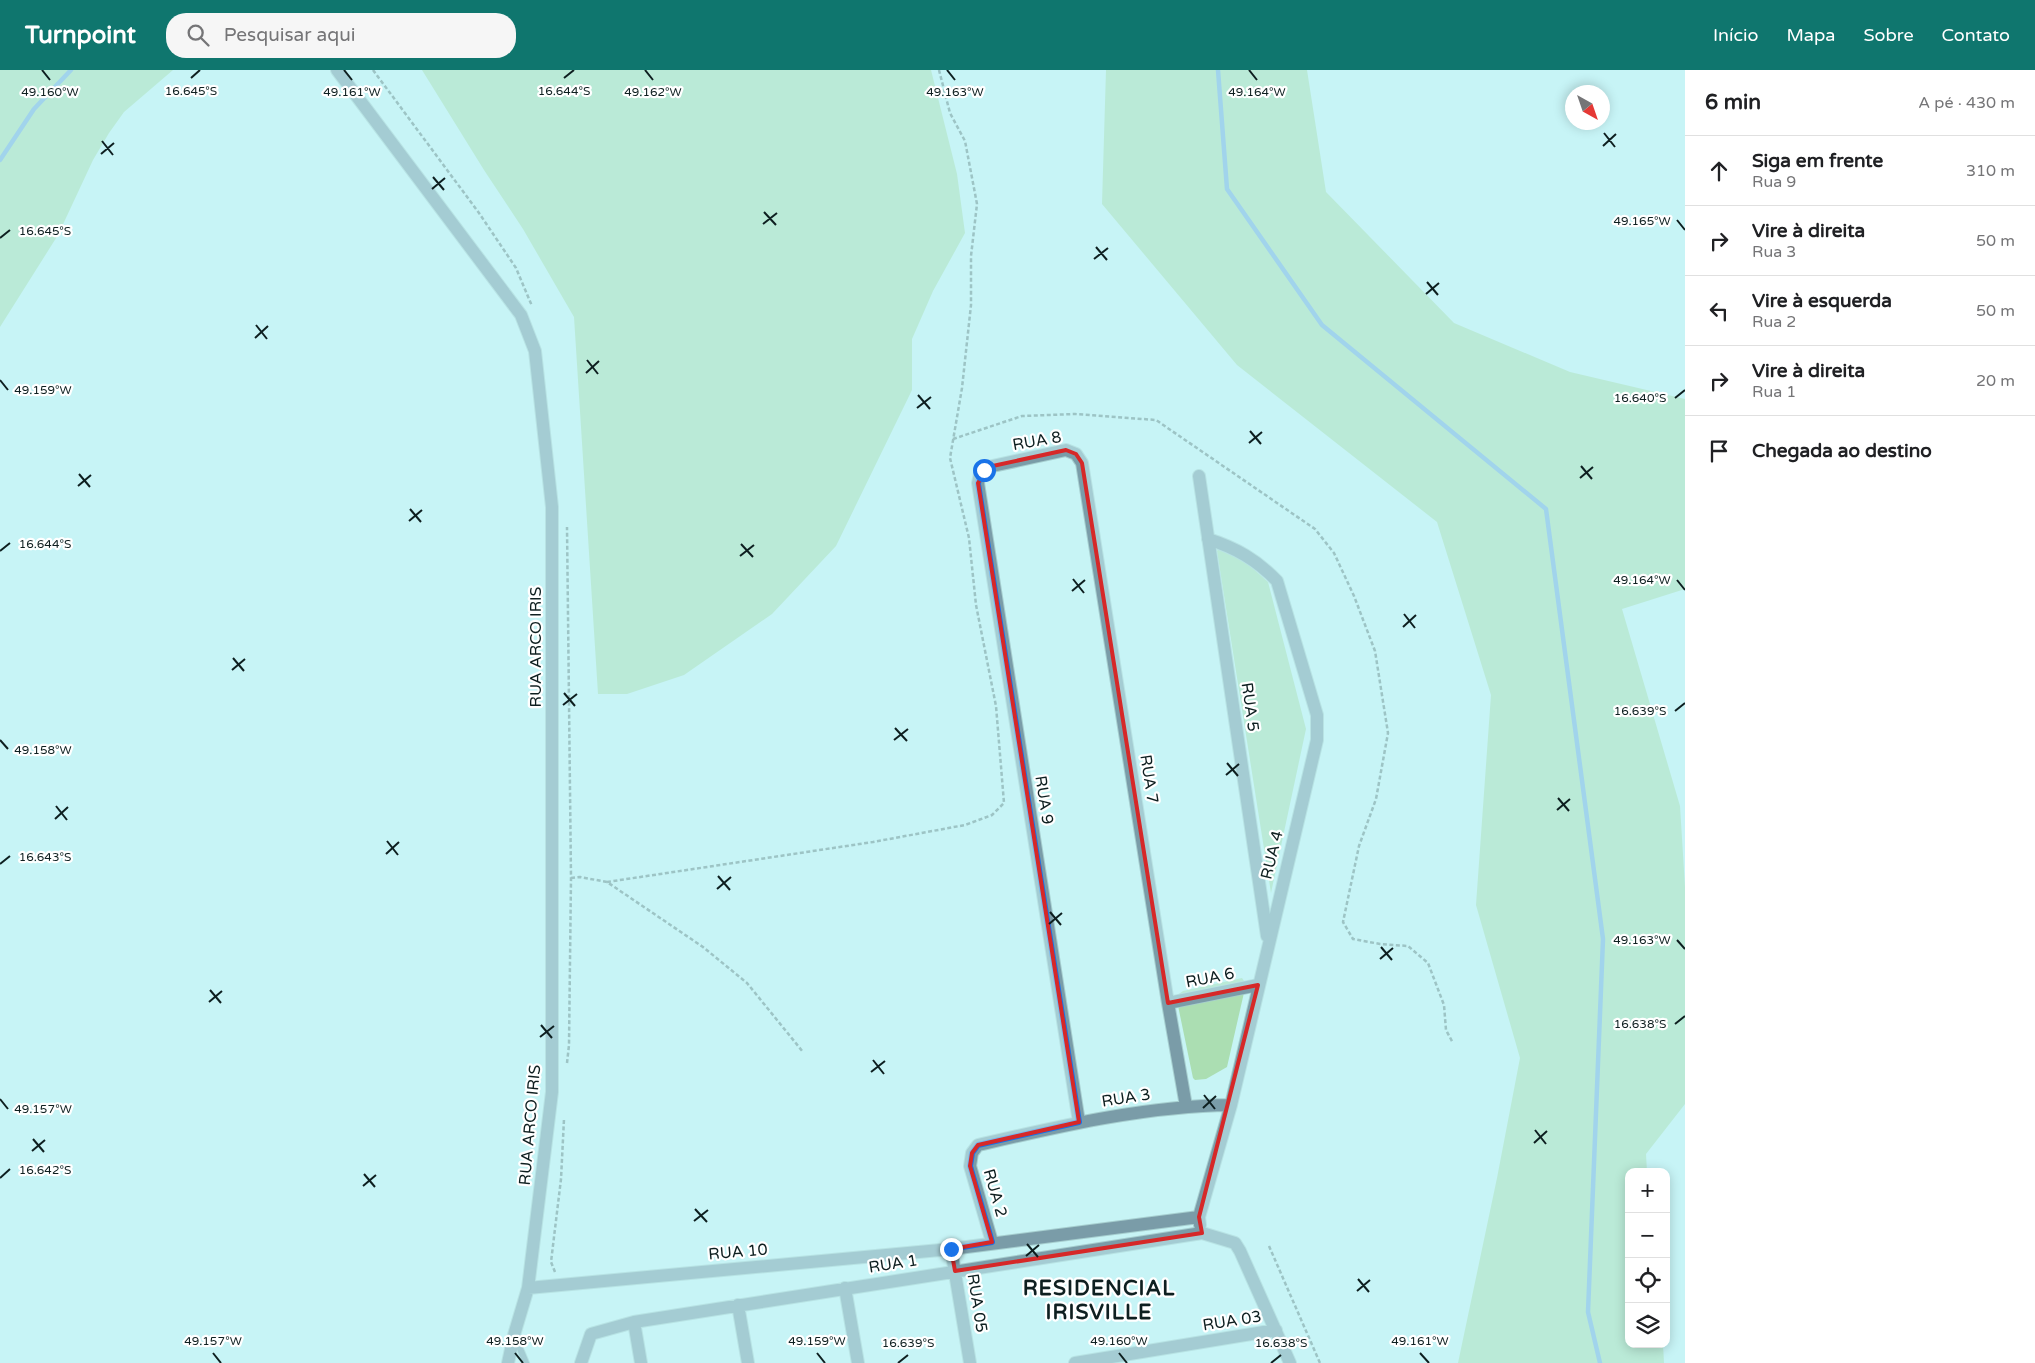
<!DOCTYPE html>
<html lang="pt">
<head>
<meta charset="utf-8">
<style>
	:root { --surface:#fff; --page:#f6f6f6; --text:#202124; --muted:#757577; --line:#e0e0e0; --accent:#0f766e }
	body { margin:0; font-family:"Varela Round",sans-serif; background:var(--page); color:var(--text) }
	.controls { position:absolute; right:15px; bottom:15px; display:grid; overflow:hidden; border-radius:10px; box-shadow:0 2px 12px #0003 }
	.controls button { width:45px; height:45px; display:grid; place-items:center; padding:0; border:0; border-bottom:1px solid var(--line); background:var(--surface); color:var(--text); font:25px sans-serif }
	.compass { position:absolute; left:1565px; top:15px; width:45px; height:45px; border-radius:50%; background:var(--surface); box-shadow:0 2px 12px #0003; rotate:140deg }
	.stop { position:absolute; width:15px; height:15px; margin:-11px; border:4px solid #1a73e8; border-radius:50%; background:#fff }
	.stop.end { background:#1a73e8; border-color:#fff; box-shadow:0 1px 5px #0008 }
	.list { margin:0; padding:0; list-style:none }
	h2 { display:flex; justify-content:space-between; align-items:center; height:65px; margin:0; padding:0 20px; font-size:21px }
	h2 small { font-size:16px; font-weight:400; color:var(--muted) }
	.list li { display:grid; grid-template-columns:32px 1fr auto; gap:15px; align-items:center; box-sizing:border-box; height:70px; padding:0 20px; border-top:1px solid var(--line) }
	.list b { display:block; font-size:19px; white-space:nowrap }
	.list p { margin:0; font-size:16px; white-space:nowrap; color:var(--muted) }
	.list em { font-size:16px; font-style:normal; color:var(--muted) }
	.icon { flex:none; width:28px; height:28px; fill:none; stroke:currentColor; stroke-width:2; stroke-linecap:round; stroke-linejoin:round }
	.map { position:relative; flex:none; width:1685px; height:1293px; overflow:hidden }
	header { display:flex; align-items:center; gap:30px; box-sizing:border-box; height:70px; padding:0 25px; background:var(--accent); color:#fff }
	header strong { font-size:24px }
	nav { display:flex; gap:28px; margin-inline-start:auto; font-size:18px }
	.search { width:350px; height:45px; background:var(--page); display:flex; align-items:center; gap:12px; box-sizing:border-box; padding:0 18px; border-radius:20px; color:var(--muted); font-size:19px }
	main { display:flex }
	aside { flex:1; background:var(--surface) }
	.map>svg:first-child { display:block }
	.green { fill:#abdeb2 }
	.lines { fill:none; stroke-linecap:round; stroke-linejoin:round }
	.stream { stroke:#74addf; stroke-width:4.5 }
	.service-casing { stroke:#a6cecf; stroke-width:8 }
	.minor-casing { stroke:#a6cecf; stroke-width:14 }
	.path { stroke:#6a898a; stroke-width:2.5; stroke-dasharray:4 2.5; stroke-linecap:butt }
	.service { stroke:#7a9ca8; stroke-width:6 }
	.minor { stroke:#7a9ca8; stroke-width:12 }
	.route { stroke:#1a73e8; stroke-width:6 }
	.marked { fill:none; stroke:#d62828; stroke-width:4; stroke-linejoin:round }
	.ticks { fill:none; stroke:#0e1f20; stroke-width:2 }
	.labels { text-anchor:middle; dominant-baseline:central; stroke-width:4.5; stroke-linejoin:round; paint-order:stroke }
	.street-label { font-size:16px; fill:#0e1f20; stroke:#fff }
	.district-label { font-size:21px; font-weight:bold; letter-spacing:1px; fill:#0e1f20; stroke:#fff }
	.ticks-label { font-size:12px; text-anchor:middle; fill:#0e1f20; stroke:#fff; stroke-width:4.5; stroke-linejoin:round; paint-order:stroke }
</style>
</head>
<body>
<header>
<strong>Turnpoint</strong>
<div class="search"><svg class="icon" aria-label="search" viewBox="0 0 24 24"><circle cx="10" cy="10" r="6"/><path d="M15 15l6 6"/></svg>Pesquisar aqui</div>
<nav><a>Início</a><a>Mapa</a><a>Sobre</a><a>Contato</a></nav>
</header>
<main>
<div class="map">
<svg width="1685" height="1293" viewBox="0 0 1685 1293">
	<rect width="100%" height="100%" fill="#c7f4f5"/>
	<path class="green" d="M 0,0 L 173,0 L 124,42 L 109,63 L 93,90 L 58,165 L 0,257 Z
		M 422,0 L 931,0 L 957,104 L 965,163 L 933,221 L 912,269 L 912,320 L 836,476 L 772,544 L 684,605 L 627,624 L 598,624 L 574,247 L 523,159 L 484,100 Z
		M 1106,0 L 1307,0 L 1326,122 L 1454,253 L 1570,302 L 1685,329 L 1685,519 L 1622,539 L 1680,736 L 1685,817 L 1685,1034 L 1646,1084 L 1647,1102 L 1629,1102 L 1629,1274 L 1663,1274 L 1664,1293 L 1458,1293 L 1497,1108 L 1520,988 L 1476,835 L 1491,625 L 1437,452 L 1237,295 L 1102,134 Z
		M 1220,476 L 1248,494 L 1268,512 L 1306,659 L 1271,823 L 1217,481 Z
		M 1242,908 L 1246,914 L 1227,997 L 1206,1009 L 1195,1010 L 1193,1008 L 1176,926 L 1183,921 Z"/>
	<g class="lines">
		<path class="stream" d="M 1218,0 L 1227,119 L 1322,255 L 1546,439 L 1603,869 L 1588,1242 L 1600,1293
			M 0,90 L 34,39 L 71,0"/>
		<g class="service-casing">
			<path id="service" d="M 516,1269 L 526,1293"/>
		</g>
		<g class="minor-casing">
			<path id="minor" d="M 337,0 L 521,245 L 535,281 L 552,437 L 552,1022 L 528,1218 L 514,1265 L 508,1293
				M 1199,406 L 1267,866
				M 1168,933 L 1258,915
				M 1079,1052 L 978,413 L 980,404 L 988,397 L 1066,380 L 1076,384 L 1082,393 L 1168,933 L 1186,1036
				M 1199,1147 L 1231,1035 L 1317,670 L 1317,645 L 1277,511 C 1257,490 1236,478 1208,469
				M 992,1172 L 970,1096 L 972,1083 L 978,1075 C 1061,1056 1145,1036 1231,1035
				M 951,1179 L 970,1293
				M 528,1218 L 951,1179 L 1199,1147 L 1200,1155
				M 845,1218 L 858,1293
				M 738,1235 L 748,1293
				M 634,1252 L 641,1293
				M 581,1293 L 591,1264 L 634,1252 L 1202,1163 L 1235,1173 L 1240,1181 L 1290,1293
				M 1075,1293 L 1276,1260"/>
		</g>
		<path class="path" d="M 373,0 L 479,143 L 516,198 L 532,236
			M 953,369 L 1022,346 L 1075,344 L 1156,350 L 1315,459 L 1334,483 L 1354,526 L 1375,581 L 1388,663 L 1376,729 L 1359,776 L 1343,852 L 1353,869 L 1380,874 L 1408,876 L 1428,893 L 1444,935 L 1446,960 L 1453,973
			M 571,808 L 580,807 L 607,812 L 703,877 L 747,913 L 803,982
			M 607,812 L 873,772 L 965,755 L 992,745 L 1004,733 L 996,636 L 976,535 L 969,468 L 950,388 L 962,318 L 971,235 L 971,186 L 977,134 L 965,71 L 950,43 L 939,0
			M 567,993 L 569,975 L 571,808 L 567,457
			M 1269,1176 L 1320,1293
			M 555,1202 L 551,1192 L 561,1109 L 564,1049"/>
		<use href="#service" class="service"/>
		<use href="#minor" class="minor"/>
	</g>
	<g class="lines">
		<path class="route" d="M 951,1179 L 992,1172 L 970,1096 L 972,1083 L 978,1075 L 1079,1052 L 978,414 L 980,404 L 984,400"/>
	</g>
	<path d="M0 0H1685V1293H0ZM 1066,380 L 1076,384 L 1082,393 L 1168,933 L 1258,915 L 1199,1147 L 1202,1163 L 955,1201 L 951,1179 L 992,1172 L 970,1096 L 972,1083 L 978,1075 L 1079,1052 L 978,413 L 988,397 Z" fill="#c7f4f5" fill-opacity=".55" fill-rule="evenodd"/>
	<path class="marked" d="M 1066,380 L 1076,384 L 1082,393 L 1168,933 L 1258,915 L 1199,1147 L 1202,1163 L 955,1201 L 951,1179 L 992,1172 L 970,1096 L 972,1083 L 978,1075 L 1079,1052 L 978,413 L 988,397 Z"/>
	<path class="ticks" d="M 42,0 L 50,10M 344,0 L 352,10M 645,0 L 653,10M 947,0 L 955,10M 1249,0 L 1257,10M 191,8 L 200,0M 564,8 L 574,0M 1604,63 L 1615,77M 102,71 L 113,85M 1603,76 L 1616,64M 101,84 L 114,73M 433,107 L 444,120M 432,119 L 445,108M 764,142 L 776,155M 1677,150 L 1685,160M 763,154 L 777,143M 0,168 L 10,160M 1096,177 L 1107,190M 1094,189 L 1108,178M 1427,212 L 1438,225M 1426,224 L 1439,213M 256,255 L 267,269M 255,268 L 268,256M 587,290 L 598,304M 586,303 L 599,291M 0,310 L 8,320M 918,325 L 930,339M 1675,328 L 1685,320M 917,338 L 931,327M 1250,361 L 1261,374M 1249,373 L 1262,362M 1581,396 L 1592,409M 79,404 L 90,417M 1580,408 L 1593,397M 78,416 L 91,405M 410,439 L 421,452M 409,451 L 422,440M 741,474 L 753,487M 0,481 L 10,473M 740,486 L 754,475M 1073,509 L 1084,523M 1677,510 L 1685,520M 1072,521 L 1085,510M 1404,544 L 1415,558M 1403,557 L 1416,545M 233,588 L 244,601M 232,600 L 245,589M 564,623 L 575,636M 563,635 L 577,624M 1675,641 L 1685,633M 895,658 L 907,671M 0,670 L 8,679M 894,670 L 908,659M 1227,693 L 1238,706M 1226,705 L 1239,694M 1558,728 L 1569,741M 56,736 L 67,750M 1557,740 L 1570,729M 55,749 L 68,737M 387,771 L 398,785M 386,784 L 399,772M 0,794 L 10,786M 718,806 L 730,820M 717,819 L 731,807M 1050,842 L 1061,855M 1049,854 L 1062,843M 1677,870 L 1685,879M 1381,877 L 1392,890M 1380,889 L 1393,878M 210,920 L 221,933M 209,932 L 222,921M 1675,954 L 1685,946M 541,955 L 552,968M 540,967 L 554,956M 873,990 L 884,1004M 871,1002 L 885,991M 1204,1025 L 1215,1039M 0,1029 L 8,1039M 1203,1038 L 1216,1026M 1535,1060 L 1546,1074M 33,1069 L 44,1082M 1534,1073 L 1547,1061M 32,1081 L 45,1070M 364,1104 L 375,1117M 0,1108 L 10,1099M 363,1116 L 376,1105M 695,1139 L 707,1152M 694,1151 L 708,1140M 1027,1174 L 1038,1187M 1026,1186 L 1039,1175M 1358,1209 L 1369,1222M 1357,1221 L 1370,1210M 213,1283 L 221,1293M 515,1283 L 523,1293M 817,1283 L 825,1293M 1119,1283 L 1127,1293M 1420,1283 L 1429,1293M 898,1293 L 908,1285M 1271,1293 L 1281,1285"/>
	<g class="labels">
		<g class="street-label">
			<text transform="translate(1037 371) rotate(-10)">RUA 8</text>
			<text transform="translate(536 577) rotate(-90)">RUA ARCO IRIS</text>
			<text transform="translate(1250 637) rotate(82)">RUA 5</text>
			<text transform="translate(1149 709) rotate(81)">RUA 7</text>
			<text transform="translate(1044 730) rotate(81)">RUA 9</text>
			<text transform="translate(1272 785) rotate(-76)">RUA 4</text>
			<text transform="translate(1210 908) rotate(-11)">RUA 6</text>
			<text transform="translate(1126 1028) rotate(-9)">RUA 3</text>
			<text transform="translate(530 1055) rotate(-85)">RUA ARCO IRIS</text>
			<text transform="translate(995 1123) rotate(74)">RUA 2</text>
			<text transform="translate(738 1182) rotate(-5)">RUA 10</text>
			<text transform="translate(893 1194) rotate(-9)">RUA 1</text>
			<text transform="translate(977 1233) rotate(81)">RUA 05</text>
			<text transform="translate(1232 1251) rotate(-9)">RUA 03</text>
		</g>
		<g class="district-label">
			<text x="1099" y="1218">RESIDENCIAL<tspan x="1099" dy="24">IRISVILLE</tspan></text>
		</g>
	</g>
	<g class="ticks-label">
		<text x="191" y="25">16.645°S</text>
		<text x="564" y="25">16.644°S</text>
		<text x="50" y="26">49.160°W</text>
		<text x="352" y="26">49.161°W</text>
		<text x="653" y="26">49.162°W</text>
		<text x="955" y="26">49.163°W</text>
		<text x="1257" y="26">49.164°W</text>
		<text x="1642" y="155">49.165°W</text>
		<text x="45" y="165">16.645°S</text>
		<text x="43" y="324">49.159°W</text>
		<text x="1640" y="332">16.640°S</text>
		<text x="45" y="478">16.644°S</text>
		<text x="1642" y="514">49.164°W</text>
		<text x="1640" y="645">16.639°S</text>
		<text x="43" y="684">49.158°W</text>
		<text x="45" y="791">16.643°S</text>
		<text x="1642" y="874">49.163°W</text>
		<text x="1640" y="958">16.638°S</text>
		<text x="43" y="1043">49.157°W</text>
		<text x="45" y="1104">16.642°S</text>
		<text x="213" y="1275">49.157°W</text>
		<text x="515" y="1275">49.158°W</text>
		<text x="817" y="1275">49.159°W</text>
		<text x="1119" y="1275">49.160°W</text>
		<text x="1420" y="1275">49.161°W</text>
		<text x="908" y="1277">16.639°S</text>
		<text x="1281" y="1277">16.638°S</text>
	</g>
</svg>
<div class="controls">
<button>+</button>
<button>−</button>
<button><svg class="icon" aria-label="locate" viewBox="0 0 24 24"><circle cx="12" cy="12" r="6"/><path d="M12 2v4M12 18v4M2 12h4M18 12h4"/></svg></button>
<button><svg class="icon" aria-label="layers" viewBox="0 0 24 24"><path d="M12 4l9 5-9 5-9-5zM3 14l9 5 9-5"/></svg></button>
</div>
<svg class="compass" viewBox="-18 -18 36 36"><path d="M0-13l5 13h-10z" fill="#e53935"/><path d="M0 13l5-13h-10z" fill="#757577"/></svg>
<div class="stop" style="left:984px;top:400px"></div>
<div class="stop end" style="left:951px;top:1179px"></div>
</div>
<aside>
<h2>6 min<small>A pé · 430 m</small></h2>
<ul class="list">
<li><svg class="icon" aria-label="ahead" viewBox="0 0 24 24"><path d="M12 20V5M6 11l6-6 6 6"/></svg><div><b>Siga em frente</b><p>Rua 9</p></div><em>310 m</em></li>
<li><svg class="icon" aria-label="right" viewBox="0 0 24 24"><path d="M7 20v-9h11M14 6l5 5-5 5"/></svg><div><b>Vire à direita</b><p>Rua 3</p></div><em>50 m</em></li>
<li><svg class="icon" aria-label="left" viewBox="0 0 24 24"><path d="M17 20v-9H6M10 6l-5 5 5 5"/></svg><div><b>Vire à esquerda</b><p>Rua 2</p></div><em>50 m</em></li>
<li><svg class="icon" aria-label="right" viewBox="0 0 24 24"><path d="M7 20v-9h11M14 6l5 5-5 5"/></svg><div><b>Vire à direita</b><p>Rua 1</p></div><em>20 m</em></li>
<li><svg class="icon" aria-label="arrive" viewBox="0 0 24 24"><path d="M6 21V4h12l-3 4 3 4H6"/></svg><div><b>Chegada ao destino</b></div></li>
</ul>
</aside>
</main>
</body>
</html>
